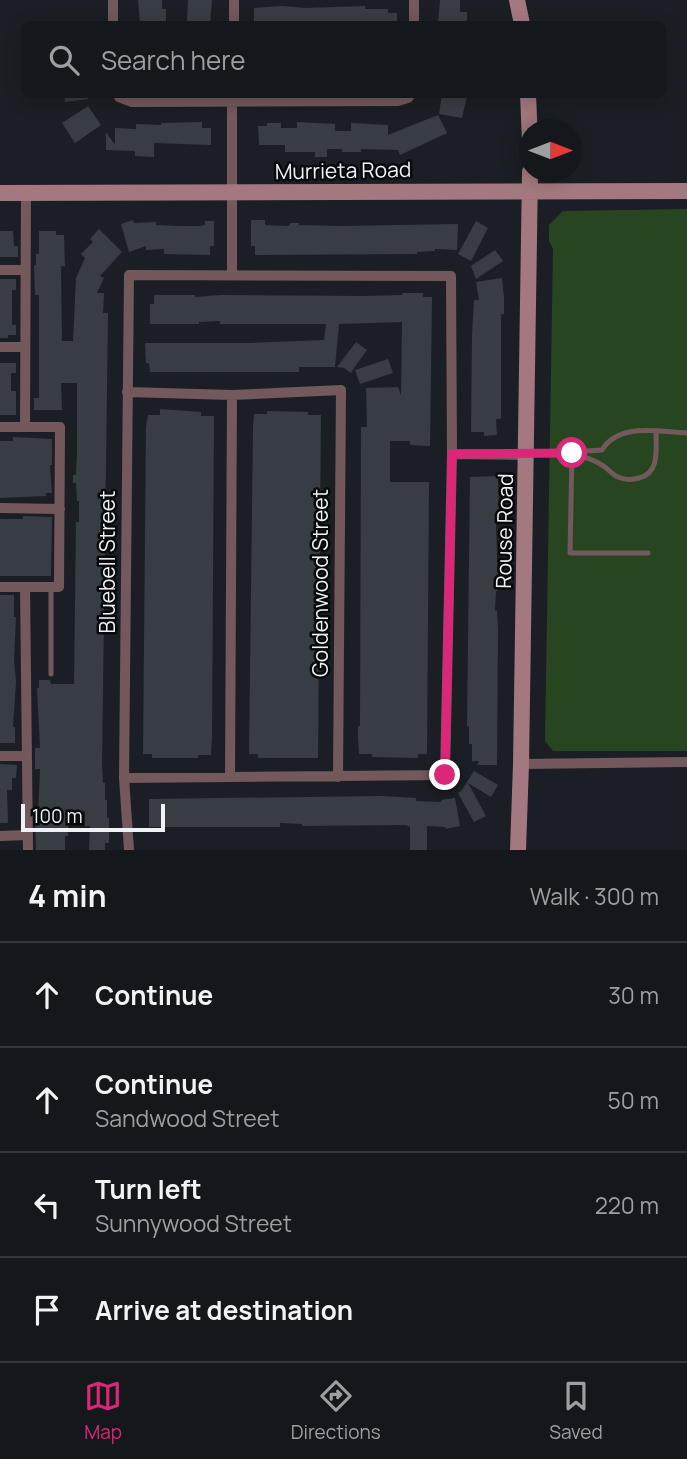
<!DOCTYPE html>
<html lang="en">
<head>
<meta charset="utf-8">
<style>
	:root { --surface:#14171c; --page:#212429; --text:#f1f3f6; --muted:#9d9fa3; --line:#33363b; --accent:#db2777 }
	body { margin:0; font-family:Manrope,sans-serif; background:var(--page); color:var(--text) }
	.compass { position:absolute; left:519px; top:119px; width:63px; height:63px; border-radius:50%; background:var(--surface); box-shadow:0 4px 18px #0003; rotate:90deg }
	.scale { position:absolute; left:21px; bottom:18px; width:144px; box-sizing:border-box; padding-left:7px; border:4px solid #eef1f5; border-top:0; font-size:19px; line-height:24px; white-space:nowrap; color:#eef1f5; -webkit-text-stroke:5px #07090b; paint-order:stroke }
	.stop { position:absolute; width:21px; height:21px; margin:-16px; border:5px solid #db2777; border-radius:50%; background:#fff }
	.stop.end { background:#db2777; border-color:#fff; box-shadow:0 2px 7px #0008 }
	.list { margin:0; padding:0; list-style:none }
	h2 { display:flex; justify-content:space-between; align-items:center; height:91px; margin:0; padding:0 28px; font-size:30px }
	h2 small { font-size:23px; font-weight:400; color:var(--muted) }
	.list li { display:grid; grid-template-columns:46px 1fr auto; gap:21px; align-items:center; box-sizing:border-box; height:105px; padding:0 28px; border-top:2px solid var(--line) }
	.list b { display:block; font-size:26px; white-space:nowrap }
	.list p { margin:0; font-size:23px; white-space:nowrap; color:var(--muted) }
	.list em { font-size:23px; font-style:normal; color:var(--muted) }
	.icon { flex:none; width:38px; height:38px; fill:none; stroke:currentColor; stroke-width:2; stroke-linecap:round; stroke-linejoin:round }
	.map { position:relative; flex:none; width:687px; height:850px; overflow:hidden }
	.search { position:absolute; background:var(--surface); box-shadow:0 4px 18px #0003; left:21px; right:21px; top:21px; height:77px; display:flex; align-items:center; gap:18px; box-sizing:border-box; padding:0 24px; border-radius:10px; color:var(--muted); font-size:26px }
	.sheet { height:511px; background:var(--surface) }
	nav { display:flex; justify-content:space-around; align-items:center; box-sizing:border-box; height:98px; border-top:2px solid var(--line); background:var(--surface); font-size:19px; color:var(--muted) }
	nav a { display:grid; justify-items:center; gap:4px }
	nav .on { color:var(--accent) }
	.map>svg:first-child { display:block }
	.green { fill:#27461f }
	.building { fill:#383d44 }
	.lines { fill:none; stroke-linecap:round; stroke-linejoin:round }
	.lane { stroke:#73585c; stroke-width:5 }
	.street { stroke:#73585c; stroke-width:10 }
	.secondary { stroke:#a3797f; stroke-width:16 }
	.route { stroke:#db2777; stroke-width:9 }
	.labels { text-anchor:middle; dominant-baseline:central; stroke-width:5; stroke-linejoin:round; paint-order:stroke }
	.street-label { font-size:21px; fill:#eef1f5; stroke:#07090b }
</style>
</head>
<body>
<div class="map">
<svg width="687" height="850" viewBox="0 0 687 850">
	<rect width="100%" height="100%" fill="#1b1f25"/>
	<path class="green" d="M 687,209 L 687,751 L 553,751 L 545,741 L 553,249 L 549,241 L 549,225 L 563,211 Z"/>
	<path class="building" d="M 138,0 L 162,0 L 162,9 L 166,9 L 166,22 L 140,23 Z
		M 188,0 L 212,0 L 210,24 L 187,23 Z
		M 440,0 L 460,0 L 460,12 L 467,12 L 467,24 L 438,24 Z
		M 282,6 L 305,8 L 365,6 L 365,9 L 388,9 L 388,13 L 397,13 L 397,24 L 254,24 L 254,8 Z
		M 64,94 L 88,94 L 88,99 L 65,102 Z
		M 442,94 L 467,96 L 462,118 L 439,114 Z
		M 88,106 L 101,125 L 75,143 L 62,123 Z
		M 438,115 L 447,133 L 400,155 L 398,150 L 361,149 L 361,152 L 342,152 L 342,149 L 327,149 L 327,157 L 315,157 L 315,152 L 285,152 L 285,145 L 259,145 L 258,126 L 267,126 L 267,123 L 281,123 L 281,128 L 297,128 L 297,122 L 335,124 L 335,131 L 351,131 L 351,123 L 388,125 L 388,135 Z
		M 202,122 L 202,128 L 211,128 L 211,145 L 154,143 L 154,157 L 135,156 L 135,151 L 106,150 L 106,132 L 115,145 L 115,128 L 136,129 L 136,124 L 161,125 L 161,123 Z
		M 133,220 L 134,223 L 156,222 L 156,225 L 178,226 L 200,226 L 205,225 L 205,221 L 214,221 L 214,246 L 210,246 L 210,255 L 164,254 L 164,249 L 146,250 L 146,246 L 129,252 L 121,224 Z
		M 251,220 L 265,220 L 265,225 L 289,226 L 290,223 L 299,223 L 299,225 L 340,226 L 458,224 L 457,250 L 435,249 L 435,251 L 417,252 L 417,254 L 255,255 L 255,246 L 251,246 Z
		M 476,221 L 488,228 L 471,261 L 458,254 Z
		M 99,229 L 122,252 L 100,276 L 104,278 L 97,293 L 104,293 L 103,313 L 108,313 L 102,766 L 103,783 L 105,783 L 105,800 L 107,800 L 107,818 L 109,818 L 109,843 L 105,843 L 105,850 L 89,850 L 90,826 L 85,826 L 85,811 L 68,810 L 68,836 L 65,836 L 65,850 L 36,850 L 35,816 L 38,816 L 40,769 L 35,769 L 35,748 L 40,748 L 37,688 L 39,688 L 39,680 L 50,680 L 51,684 L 74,684 L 76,522 L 79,522 L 79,501 L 77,501 L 76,483 L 73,483 L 73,475 L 76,475 L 77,452 L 77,383 L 61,383 L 62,410 L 34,410 L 34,398 L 39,398 L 39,295 L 35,295 L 34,265 L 36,265 L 36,254 L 39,254 L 39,231 L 56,231 L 56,235 L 64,235 L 65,266 L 61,266 L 62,341 L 73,341 L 76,278 L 85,258 L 81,254 L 93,242 L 90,239 Z
		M 0,231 L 13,231 L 14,246 L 18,246 L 18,257 L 0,257 Z
		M 495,250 L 503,261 L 476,279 L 471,266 Z
		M 502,278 L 504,298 L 504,314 L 501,314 L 501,419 L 496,419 L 497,435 L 484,436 L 484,432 L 471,432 L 472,335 L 474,300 L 479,300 L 476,282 Z
		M 0,279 L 16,279 L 16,290 L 12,290 L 12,325 L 16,325 L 16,335 L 8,335 L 8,338 L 0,338 Z
		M 403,293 L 423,293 L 423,297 L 432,297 L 430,446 L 410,445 L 410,441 L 390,441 L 390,482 L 429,482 L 427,754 L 418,754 L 418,758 L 372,757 L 372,754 L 359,754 L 358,737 L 358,726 L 360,726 L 361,427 L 367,427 L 366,388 L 398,387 L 401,395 L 402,322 L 339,324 L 335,367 L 299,367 L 299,372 L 150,372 L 149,363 L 146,363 L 145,343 L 250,343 L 324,340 L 326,324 L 220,324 L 220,321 L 199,322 L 199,324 L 150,324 L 150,304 L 154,304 L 154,295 L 195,295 L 195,297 L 221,295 L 363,296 L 402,295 Z
		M 356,342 L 367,350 L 354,368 L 351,373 L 344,368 L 337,367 Z
		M 388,359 L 393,373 L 360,384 L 355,370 Z
		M 0,363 L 16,363 L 16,373 L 11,373 L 11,391 L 16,391 L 16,415 L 0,415 Z
		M 160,409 L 201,412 L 201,416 L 214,416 L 212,738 L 211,755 L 198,755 L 198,758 L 152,758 L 152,754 L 143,754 L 146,427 L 148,415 L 160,415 Z
		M 267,411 L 308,412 L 308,415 L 321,415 L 318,758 L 258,758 L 258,754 L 249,754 L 253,428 L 254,414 L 267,414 Z
		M 13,437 L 52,439 L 52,465 L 50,465 L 52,493 L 46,493 L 46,496 L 0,498 L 0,441 L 13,441 Z
		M 498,476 L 499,521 L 496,521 L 498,591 L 496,591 L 495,611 L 497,611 L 498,629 L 497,765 L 477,765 L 479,761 L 472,761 L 472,744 L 469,744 L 469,726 L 467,726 L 470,477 Z
		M 23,516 L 52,517 L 51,576 L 0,576 L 0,519 L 23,519 Z
		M 0,595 L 14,595 L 14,617 L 16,617 L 14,660 L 16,682 L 13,727 L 15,727 L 15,743 L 0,743 Z
		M 0,764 L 17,765 L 16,778 L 12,778 L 12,790 L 7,790 L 8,823 L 0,823 Z
		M 474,771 L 498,785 L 491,797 L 468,783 L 486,816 L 474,822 L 458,793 L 462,790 Z
		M 381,796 L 416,798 L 416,801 L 442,802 L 441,800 L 455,798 L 460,826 L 446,829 L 445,827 L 427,826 L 427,850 L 410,850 L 410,827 L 406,825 L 302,826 L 302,824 L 280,823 L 280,827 L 149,827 L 149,799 Z"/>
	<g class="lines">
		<path class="lane" d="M 572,453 L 570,553 L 648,553
			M 575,454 C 583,457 592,459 600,464 C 607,467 611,474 618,477 C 625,480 632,480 639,478 C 660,473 656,449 656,432
			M 526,455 L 602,450 C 619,422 659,432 687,433
			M 51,587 L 51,674"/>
		<path class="street" d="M 414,0 L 414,24
			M 113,24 L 113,0
			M 234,24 L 234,0
			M 118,94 L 119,97 L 132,102 L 398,101 L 408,98 L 411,94
			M 232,96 L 232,275
			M 0,270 L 25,270
			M 0,347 L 25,347
			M 127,392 L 232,395 L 341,390 L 338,777
			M 0,427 L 60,427 L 59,587 L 0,587
			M 25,427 L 26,193
			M 452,454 L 526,455
			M 0,508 L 60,509
			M 25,587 L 28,850
			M 0,756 L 27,756
			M 521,764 L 687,762
			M 230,776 L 232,395
			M 124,778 L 445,775 L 452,454 L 451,276 L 129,275 L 124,778 L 129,850
			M 0,836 L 28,835"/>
		<path class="secondary" d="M 517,0 L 522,24
			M 528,94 L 530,141
			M 0,193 L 687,191
			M 518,850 L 521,764 L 530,172"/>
	</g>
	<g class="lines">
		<path class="route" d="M 445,775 L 452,454 L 572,453"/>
	</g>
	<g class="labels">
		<g class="street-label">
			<text transform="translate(343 170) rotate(-1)">Murrieta Road</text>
			<text transform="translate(504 531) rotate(-89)">Rouse Road</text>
			<text transform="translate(107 562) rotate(-90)">Bluebell Street</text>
			<text transform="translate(320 583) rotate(-90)">Goldenwood Street</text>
		</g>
	</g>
</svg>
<svg class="compass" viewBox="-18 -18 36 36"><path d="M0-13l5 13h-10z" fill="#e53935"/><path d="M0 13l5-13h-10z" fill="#9d9fa3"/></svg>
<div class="scale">100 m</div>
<div class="stop" style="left:572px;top:453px"></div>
<div class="stop end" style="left:445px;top:775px"></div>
<div class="search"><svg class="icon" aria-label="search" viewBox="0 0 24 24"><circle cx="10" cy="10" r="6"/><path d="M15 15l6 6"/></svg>Search here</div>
</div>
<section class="sheet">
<h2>4 min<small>Walk · 300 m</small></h2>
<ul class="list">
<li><svg class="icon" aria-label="ahead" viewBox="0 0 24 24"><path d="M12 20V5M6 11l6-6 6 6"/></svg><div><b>Continue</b></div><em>30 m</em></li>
<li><svg class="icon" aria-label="ahead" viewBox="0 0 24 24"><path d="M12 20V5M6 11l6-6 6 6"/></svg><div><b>Continue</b><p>Sandwood Street</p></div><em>50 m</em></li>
<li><svg class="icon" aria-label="left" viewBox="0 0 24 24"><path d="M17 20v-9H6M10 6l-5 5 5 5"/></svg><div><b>Turn left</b><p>Sunnywood Street</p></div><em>220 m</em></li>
<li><svg class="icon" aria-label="arrive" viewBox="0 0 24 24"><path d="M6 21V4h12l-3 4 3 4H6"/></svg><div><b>Arrive at destination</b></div></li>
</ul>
</section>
<nav>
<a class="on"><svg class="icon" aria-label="map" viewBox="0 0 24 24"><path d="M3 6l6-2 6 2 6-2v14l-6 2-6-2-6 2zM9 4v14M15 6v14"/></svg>Map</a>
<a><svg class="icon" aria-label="directions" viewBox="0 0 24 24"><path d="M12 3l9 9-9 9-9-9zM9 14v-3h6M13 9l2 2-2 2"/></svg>Directions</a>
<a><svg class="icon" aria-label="saved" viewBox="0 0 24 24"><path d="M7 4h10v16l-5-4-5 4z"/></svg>Saved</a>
</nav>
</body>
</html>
